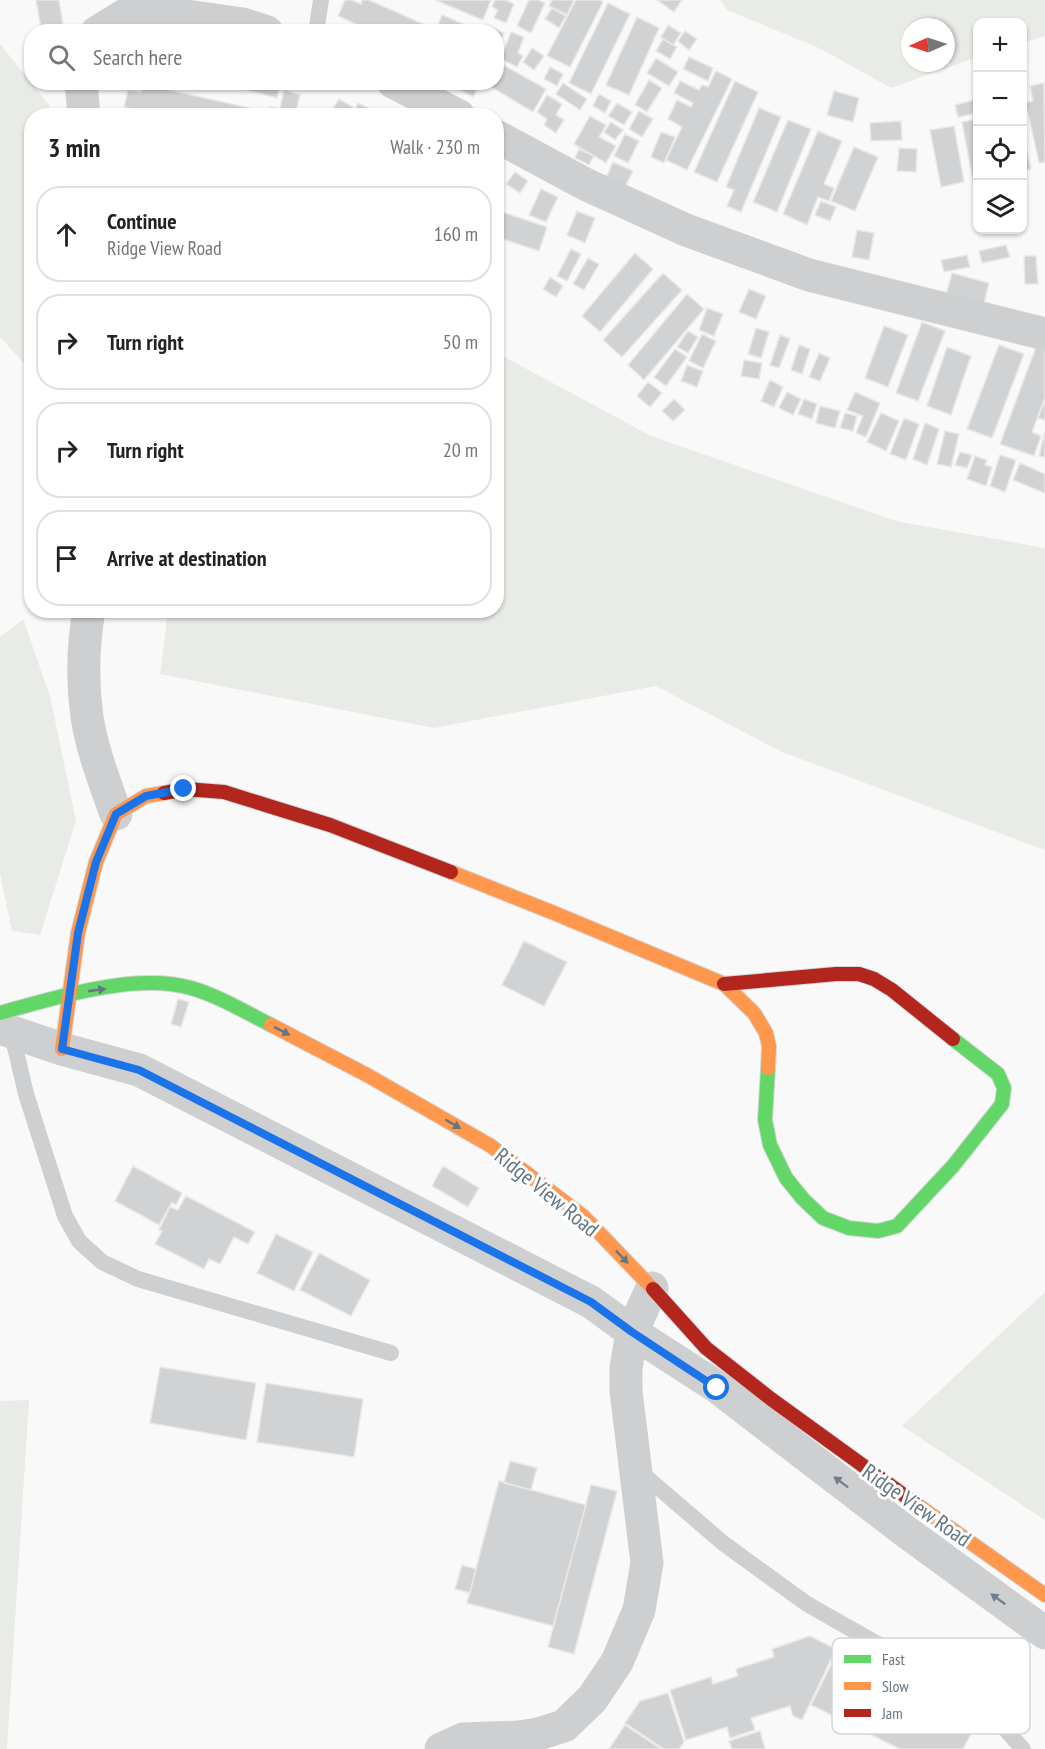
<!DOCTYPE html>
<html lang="en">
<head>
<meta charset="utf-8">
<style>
	:root { --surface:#fff; --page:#f2f2f2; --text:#222; --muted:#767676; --line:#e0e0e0 }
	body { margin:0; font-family:"PT Sans Narrow",sans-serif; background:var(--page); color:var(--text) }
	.controls { position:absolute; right:18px; top:18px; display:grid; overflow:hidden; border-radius:12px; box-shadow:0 2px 4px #0004 }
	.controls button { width:54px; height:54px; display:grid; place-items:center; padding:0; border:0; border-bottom:2px solid var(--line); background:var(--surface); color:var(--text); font:30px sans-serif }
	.compass { position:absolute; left:901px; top:18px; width:54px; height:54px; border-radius:50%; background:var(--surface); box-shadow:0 2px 4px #0004; rotate:267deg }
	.stop { position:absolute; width:18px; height:18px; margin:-14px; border:4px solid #1a73e8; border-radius:50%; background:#fff }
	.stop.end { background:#1a73e8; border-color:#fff; box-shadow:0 2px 6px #0008 }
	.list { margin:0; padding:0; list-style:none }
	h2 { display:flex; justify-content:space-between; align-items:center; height:78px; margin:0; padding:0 24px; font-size:26px }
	h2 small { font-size:20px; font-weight:400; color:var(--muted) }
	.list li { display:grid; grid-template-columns:39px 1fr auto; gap:18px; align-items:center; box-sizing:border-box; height:96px; margin:0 12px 12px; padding:0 12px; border:2px solid var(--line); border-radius:24px }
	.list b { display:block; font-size:22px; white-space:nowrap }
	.list p { margin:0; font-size:20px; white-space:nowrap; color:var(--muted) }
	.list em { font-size:20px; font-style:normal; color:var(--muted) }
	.icon { flex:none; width:33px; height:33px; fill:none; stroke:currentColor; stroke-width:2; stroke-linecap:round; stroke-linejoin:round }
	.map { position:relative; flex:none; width:1045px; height:1749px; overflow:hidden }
	.search { position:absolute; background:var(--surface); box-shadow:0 2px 4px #0004; left:24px; top:24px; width:480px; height:66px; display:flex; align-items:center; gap:15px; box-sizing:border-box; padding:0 21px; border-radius:24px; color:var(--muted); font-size:22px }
	.panel { position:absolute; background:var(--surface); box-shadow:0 2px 4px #0004; left:24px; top:108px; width:480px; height:510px; border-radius:24px }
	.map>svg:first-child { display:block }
	.green { fill:#e8ebe6; fill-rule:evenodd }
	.building { fill:#d0d2d3; stroke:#e8e8e8; stroke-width:1.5 }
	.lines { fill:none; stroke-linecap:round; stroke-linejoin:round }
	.fast-casing { stroke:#d5d6d7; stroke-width:16 }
	.slow-casing { stroke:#d5d6d7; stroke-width:16 }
	.jam-casing { stroke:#d5d6d7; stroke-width:16 }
	.lane { stroke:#cecfd0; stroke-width:16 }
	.street { stroke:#cecfd0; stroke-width:33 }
	.fast { stroke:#63d668; stroke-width:14 }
	.slow { stroke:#ff974d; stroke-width:14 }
	.jam { stroke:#b3261e; stroke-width:14 }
	.oneway { fill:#657683 }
	.oneway2 { fill:#707f8b }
	.route { stroke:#1a73e8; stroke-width:8 }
	.labels { text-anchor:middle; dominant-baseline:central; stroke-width:6; stroke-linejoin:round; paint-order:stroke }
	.street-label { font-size:22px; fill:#657683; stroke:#fff }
	.key { fill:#fff; stroke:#d1d6da; stroke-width:1.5 }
	.key-label { font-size:16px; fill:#657683 }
</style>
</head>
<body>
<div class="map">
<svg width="1045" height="1749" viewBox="0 0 1045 1749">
	<rect width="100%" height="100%" fill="#f9f9f9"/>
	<path class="green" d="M 721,0 L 1045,0 L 1045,36 L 1023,43 L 1022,22 L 978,22 L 977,57 L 891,88 L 819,48 L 727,10 ZM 910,27 L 946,27 L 946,63 L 910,63 Z
		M 0,44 L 49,105 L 51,115 L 32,116 L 31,371 L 0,337 Z
		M 497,353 L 651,436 L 896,521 L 1045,548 L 1045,850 L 782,752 L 656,686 L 434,728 L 160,674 L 168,611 L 496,610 Z
		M 23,619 L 50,696 L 76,821 L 40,935 L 12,931 L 0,874 L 0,637 Z
		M 1045,1292 L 1045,1520 L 902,1426 Z
		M 29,1400 L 7,1749 L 0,1749 L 0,1401 Z"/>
	<path class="building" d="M 36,0 L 59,0 L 63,24 L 41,28 Z
		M 345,0 L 351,0 L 361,4 L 362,0 L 369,0 L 441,32 L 374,32 L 338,16 Z
		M 435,0 L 491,0 L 483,20 Z
		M 495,0 L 506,0 L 514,4 L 506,23 L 494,18 L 498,10 L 492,7 Z
		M 529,0 L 538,0 L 545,3 L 531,33 L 517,26 Z
		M 552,0 L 574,0 L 567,15 L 549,6 Z
		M 576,0 L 600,0 L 603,2 L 570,67 L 547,56 Z
		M 657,0 L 682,0 L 674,12 Z
		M 608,3 L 630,14 L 591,94 L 569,83 Z
		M 552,8 L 566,16 L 559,28 L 545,19 Z
		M 442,15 L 475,29 L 475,32 L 445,32 L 437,28 Z
		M 637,17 L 659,28 L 629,95 L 606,85 Z
		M 486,24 L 504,33 L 496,52 L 496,32 L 482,32 Z
		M 668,25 L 681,33 L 673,45 L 661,37 Z
		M 685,31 L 697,39 L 689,50 L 678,41 Z
		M 511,32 L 524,37 L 518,53 L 523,56 L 517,67 L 501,59 Z
		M 663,39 L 677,47 L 670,59 L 656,51 Z
		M 532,48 L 544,56 L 534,70 L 523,62 Z
		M 689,57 L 713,68 L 708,81 L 683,69 Z
		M 656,58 L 678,72 L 669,86 L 647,73 Z
		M 496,61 L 546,89 L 533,112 L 483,82 L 496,82 Z
		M 550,67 L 563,74 L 557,86 L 544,79 Z
		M 716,71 L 732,79 L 687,170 L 666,160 L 682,127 L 668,119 L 677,100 L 691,107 L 693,103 L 674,93 L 680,81 L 699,90 L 702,85 L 708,87 Z
		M 649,80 L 662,88 L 647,112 L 635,105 Z
		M 735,81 L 758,92 L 717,182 L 694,172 Z
		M 217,82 L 281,82 L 277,98 Z
		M 462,82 L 481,82 L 473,97 L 458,89 Z
		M 563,83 L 587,99 L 580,110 L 556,94 Z
		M 1044,83 L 1045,162 L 1039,163 L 1026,103 L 1033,101 L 1030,86 Z
		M 142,84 L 267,112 L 266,116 L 164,116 L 124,107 L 128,90 L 141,92 Z
		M 284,90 L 300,95 L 295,116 L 268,116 L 270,107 L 280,109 Z
		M 834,91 L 859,98 L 853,122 L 827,115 Z
		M 599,94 L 611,101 L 605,113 L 593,106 Z
		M 547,95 L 562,104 L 556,115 L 564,120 L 556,133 L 544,125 L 547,119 L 537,112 Z
		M 339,99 L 353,107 L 348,116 L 333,108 Z
		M 974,100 L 977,113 L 958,117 L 955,105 Z
		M 358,103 L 385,116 L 352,116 Z
		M 617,103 L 632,112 L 624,125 L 608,116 Z
		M 759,108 L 781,117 L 741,212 L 727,206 L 734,190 L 726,187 Z
		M 639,111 L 653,119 L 642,137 L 629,129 Z
		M 590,116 L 606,125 L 599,137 L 616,146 L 606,163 L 574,144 Z
		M 978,119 L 978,181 L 973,181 L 962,122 Z
		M 788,120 L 811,129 L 777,212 L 753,202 Z
		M 901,121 L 902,140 L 871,141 L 870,123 Z
		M 611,122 L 623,130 L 615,140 L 604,132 Z
		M 954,126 L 964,182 L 941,187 L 930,130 Z
		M 818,131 L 842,141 L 824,184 L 834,188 L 829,201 L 818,197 L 807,225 L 783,214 Z
		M 1022,131 L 1031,169 L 1022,171 Z
		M 661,132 L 675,137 L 664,163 L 651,157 Z
		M 625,134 L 639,141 L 628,163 L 614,156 Z
		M 854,147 L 878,157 L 855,211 L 831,201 Z
		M 899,148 L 917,149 L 916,172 L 897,171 Z
		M 579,149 L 594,156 L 589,165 L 575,158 Z
		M 613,162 L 633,171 L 625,187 L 606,178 Z
		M 515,172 L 528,181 L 520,193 L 506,184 Z
		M 541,189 L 558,197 L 546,222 L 529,215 Z
		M 821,201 L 836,207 L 830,221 L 815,215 Z
		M 496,210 L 547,227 L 539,251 L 496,237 Z
		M 577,211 L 595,218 L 585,243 L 567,235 Z
		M 857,230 L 874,233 L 869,260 L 852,257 Z
		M 1006,245 L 1010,257 L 982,263 L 979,251 Z
		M 571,249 L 581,254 L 567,281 L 557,276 Z
		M 635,253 L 653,269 L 600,332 L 582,316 Z
		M 967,255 L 970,267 L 944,272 L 941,260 Z
		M 1024,256 L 1036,256 L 1038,284 L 1025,284 Z
		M 588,258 L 599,264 L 584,290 L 573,284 Z
		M 663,273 L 682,290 L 622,357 L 603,340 Z
		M 952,273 L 989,283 L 983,308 L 945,298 Z
		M 550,277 L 563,286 L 556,297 L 543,289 Z
		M 749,289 L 766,296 L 756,319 L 739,312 Z
		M 687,294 L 704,309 L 644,380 L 628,365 Z
		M 707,308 L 723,314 L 714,336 L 699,330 Z
		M 922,322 L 945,331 L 918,401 L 896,393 Z
		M 884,326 L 908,335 L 888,387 L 865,378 Z
		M 756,328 L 769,332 L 761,358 L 748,354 Z
		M 688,331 L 698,337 L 688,353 L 677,347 Z
		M 702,334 L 716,341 L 703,368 L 689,361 Z
		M 780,335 L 790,339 L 779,368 L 770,365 Z
		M 799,345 L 810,349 L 802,374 L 791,370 Z
		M 999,345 L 1024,354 L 992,438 L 967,429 Z
		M 947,347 L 971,356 L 951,415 L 927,406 Z
		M 1036,347 L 1045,350 L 1045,397 L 1032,432 L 1041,436 L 1034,456 L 1000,444 Z
		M 675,349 L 687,357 L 666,386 L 654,377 Z
		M 819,353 L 830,358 L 820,381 L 809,377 Z
		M 744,360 L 762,363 L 759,379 L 741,376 Z
		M 687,365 L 703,371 L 697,387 L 681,381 Z
		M 770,380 L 783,387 L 774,407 L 761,401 Z
		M 648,382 L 662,393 L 650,407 L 637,396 Z
		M 787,392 L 801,399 L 793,415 L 779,408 Z
		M 855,392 L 880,403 L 866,437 L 856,433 L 863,416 L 847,410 Z
		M 674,399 L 685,410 L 673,421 L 662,411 Z
		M 804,399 L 817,404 L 812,419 L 798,414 Z
		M 1045,400 L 1045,420 L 1038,418 Z
		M 820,406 L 840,411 L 835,428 L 816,423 Z
		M 845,413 L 857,416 L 853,431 L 840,428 Z
		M 881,413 L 899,421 L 886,451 L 867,442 Z
		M 904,418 L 919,424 L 906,460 L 890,454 Z
		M 925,423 L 939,429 L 927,465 L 913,459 Z
		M 945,431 L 959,434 L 951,467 L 937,464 Z
		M 1045,432 L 1045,457 L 1039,456 Z
		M 960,452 L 972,455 L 967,468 L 955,465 Z
		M 1000,455 L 1016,460 L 1005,492 L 990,486 Z
		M 975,456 L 987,460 L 985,465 L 992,467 L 986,486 L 967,479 Z
		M 1020,463 L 1045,474 L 1045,493 L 1013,480 Z
		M 524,941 L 567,962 L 544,1006 L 502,985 Z
		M 178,999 L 189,1002 L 181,1027 L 171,1024 Z
		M 133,1166 L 182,1193 L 176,1205 L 172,1202 L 159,1225 L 115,1201 Z
		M 443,1166 L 479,1188 L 468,1207 L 432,1186 Z
		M 186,1196 L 255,1232 L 248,1244 L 234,1237 L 220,1264 L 209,1259 L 204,1269 L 155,1244 L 162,1231 L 159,1230 L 170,1207 L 178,1210 Z
		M 276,1234 L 313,1252 L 294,1291 L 257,1273 Z
		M 319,1253 L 370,1280 L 351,1316 L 300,1290 Z
		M 160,1367 L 256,1383 L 246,1440 L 150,1423 Z
		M 266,1383 L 363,1399 L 354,1457 L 257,1442 Z
		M 510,1461 L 537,1468 L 531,1490 L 504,1483 Z
		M 499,1481 L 586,1505 L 553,1626 L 467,1603 Z
		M 591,1485 L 617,1491 L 574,1654 L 548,1647 Z
		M 462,1565 L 476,1569 L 470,1593 L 455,1589 Z
		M 810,1636 L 836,1649 L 802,1720 L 793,1716 L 790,1706 L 751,1718 L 755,1730 L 730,1738 L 727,1727 L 686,1740 L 670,1690 L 711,1677 L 713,1684 L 738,1676 L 736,1669 L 774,1657 L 772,1649 Z
		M 831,1665 L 971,1734 L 963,1749 L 900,1749 L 811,1705 Z
		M 668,1693 L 684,1742 L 679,1749 L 664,1749 L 625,1723 L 640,1701 Z
		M 625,1725 L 661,1749 L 609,1749 Z
		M 760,1731 L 765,1749 L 732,1749 L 729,1741 Z"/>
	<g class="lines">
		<g class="fast-casing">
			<path id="fast" d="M 0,1013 C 54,998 136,972 191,988 C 219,996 245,1012 271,1025
				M 768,1068 L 765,1120 L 770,1145 L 786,1178 L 803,1199 L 823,1218 L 849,1228 L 878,1231 L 897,1226 L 953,1166 L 1002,1104 L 1004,1088 L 998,1074 L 953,1039"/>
		</g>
		<g class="slow-casing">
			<path id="slow" d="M 451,872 L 554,913 L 724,984 L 754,1013 L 766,1033 L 769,1046 L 768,1068
				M 271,1025 L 367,1075 L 491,1146 L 583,1216 L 653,1289
				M 62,1049 L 78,933 L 96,862 L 116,814 L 146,796 L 164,793
				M 916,1504 L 1045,1595"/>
		</g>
		<g class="jam-casing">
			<path id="jam" d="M 164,793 L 185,789 L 224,792 L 330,825 L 451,872
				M 724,984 L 836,974 L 859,974 L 874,979 L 892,990 L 953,1039
				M 653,1289 L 706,1348 L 771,1399 L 916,1504"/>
		</g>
		<path class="lane" d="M 316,32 L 321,0
			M 11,1030 L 26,1094 L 65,1216 L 79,1241 L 102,1262 L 138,1279 L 391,1353
			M 638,1470 L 723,1543 L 807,1604 L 966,1694 L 988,1710 L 1023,1749"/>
		<path class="street" d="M 97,32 L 125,15 L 150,11 L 243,24 L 267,32
			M 81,82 L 84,116
			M 393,82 L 459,116
			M 496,136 L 587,185 L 686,230 L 809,275 L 1045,334
			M 89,610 C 83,645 82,682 87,717 C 92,750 105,783 116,814
			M 0,1028 L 62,1049 L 139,1070 L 591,1302 L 632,1332 L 717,1387 L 909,1534 L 1045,1633
			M 441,1749 L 463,1739 L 519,1737 L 538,1734 L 564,1726 L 592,1699 L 617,1662 L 639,1610 L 647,1563 L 626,1391 L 626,1368 L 632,1332 L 652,1288"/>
		<use href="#fast" class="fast"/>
		<use href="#slow" class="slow"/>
		<use href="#jam" class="jam"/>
	</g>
	<defs><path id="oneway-solid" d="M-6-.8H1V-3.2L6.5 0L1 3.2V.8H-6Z" transform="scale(1.5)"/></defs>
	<g class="oneway">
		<use href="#oneway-solid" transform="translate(97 990) rotate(-8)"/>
		<use href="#oneway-solid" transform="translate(282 1031) rotate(27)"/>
		<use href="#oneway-solid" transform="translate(453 1124) rotate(30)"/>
		<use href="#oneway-solid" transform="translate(622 1257) rotate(46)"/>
	</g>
	<g class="oneway2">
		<use href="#oneway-solid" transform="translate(841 1482) rotate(-143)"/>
		<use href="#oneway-solid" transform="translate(998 1599) rotate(-144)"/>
	</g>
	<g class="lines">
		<path class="route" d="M 184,789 L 146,796 L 116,814 L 96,862 L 78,933 L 62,1049 L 139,1070 L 591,1302 L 632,1332 L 717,1388"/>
	</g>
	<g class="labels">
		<g class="street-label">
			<text transform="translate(547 1192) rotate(39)">Ridge View Road</text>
			<text transform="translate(917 1505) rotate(35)">Ridge View Road</text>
		</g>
	</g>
	<rect x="832" y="1638" width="198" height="96" rx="9" class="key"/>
	<rect x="844" y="1655" width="27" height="8" fill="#63d668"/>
	<rect x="844" y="1682" width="27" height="8" fill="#ff974d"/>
	<rect x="844" y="1709" width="27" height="8" fill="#b3261e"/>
	<g class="key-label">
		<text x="882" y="1665">Fast</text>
		<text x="882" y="1692">Slow</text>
		<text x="882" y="1719">Jam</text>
	</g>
</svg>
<div class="controls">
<button>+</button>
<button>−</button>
<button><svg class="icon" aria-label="locate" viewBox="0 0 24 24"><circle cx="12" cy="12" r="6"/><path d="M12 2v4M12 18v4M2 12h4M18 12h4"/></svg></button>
<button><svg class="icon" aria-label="layers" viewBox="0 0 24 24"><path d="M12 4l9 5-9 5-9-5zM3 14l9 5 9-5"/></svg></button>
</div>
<svg class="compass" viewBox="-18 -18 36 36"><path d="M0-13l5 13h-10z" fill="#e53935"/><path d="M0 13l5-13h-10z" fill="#767676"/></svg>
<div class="stop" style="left:717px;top:1388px"></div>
<div class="stop end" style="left:184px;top:789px"></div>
<div class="search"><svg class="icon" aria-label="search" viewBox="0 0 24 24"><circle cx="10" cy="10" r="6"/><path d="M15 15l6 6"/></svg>Search here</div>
<section class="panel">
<h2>3 min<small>Walk · 230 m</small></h2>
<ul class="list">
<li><svg class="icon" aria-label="ahead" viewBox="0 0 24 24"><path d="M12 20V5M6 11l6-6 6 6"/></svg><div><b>Continue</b><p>Ridge View Road</p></div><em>160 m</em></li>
<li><svg class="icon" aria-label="right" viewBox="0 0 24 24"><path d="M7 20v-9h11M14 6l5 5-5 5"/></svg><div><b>Turn right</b></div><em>50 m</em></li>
<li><svg class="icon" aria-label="right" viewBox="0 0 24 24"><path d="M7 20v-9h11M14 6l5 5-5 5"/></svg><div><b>Turn right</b></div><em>20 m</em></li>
<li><svg class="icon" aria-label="arrive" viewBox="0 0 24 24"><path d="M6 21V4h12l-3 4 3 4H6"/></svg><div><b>Arrive at destination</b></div></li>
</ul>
</section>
</div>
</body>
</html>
